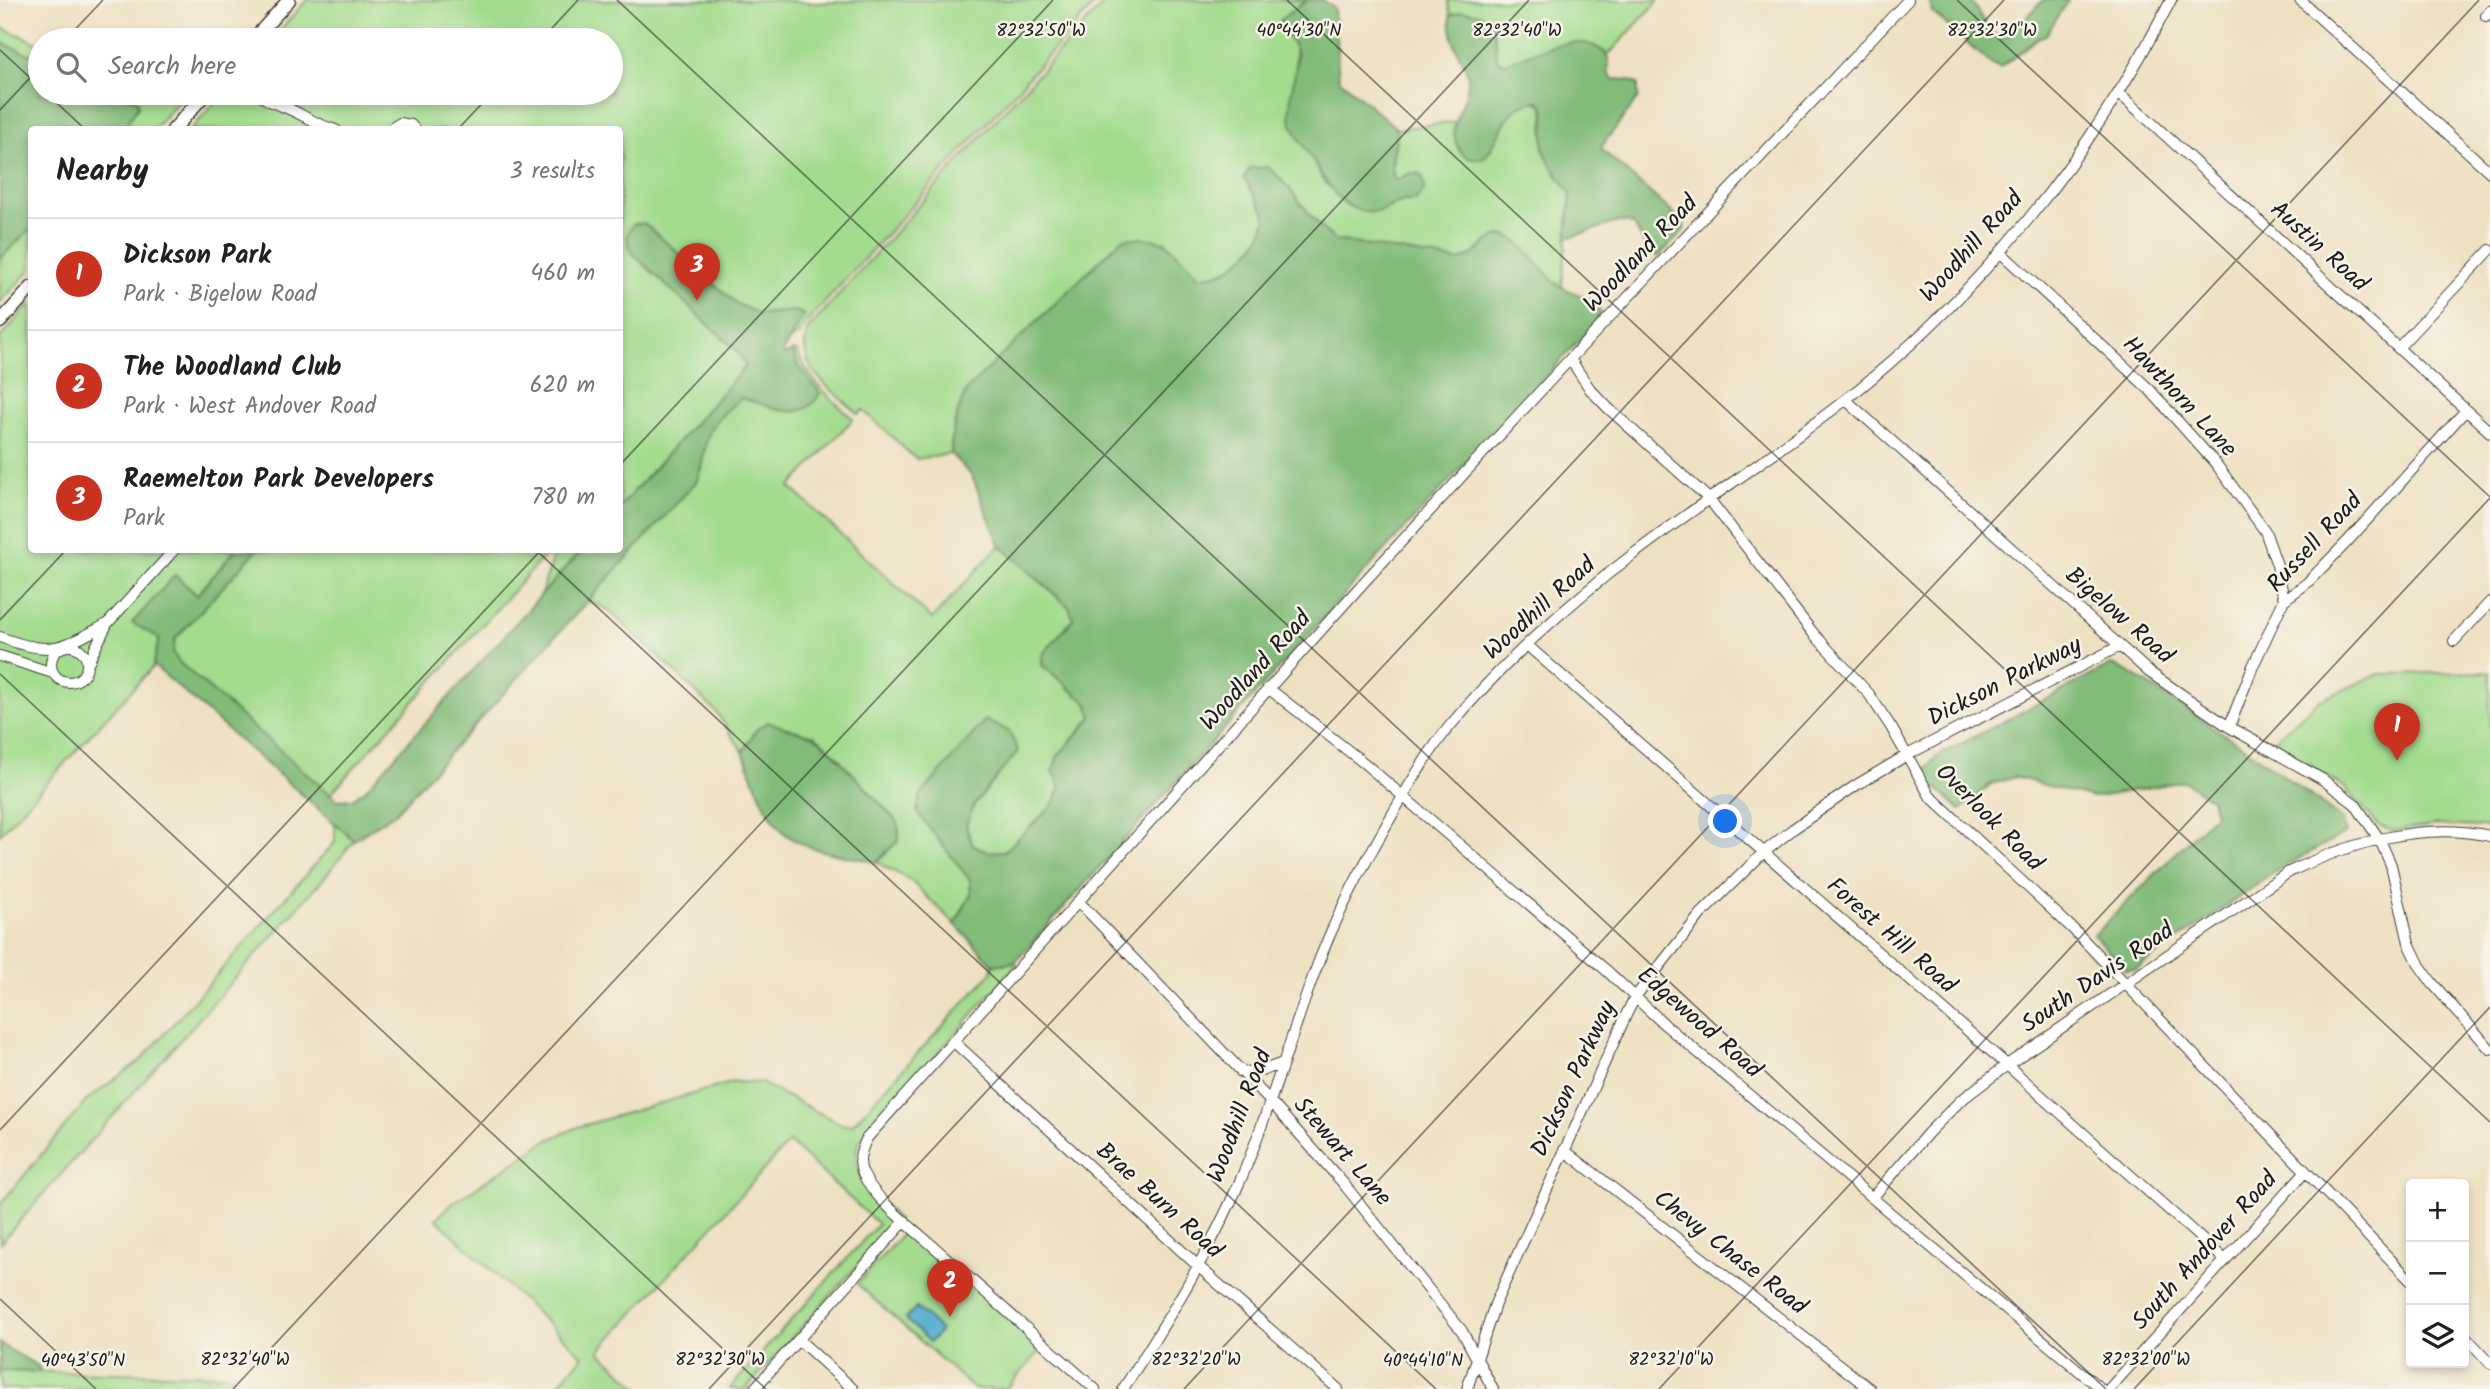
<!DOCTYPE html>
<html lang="en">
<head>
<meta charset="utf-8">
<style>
	:root { --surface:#fff; --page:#f2f2f2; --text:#202124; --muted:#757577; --line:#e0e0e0; --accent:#c8321e }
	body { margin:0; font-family:Kalam,sans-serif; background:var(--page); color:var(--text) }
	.controls { position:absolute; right:21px; bottom:21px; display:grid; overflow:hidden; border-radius:7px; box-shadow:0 4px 10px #0003 }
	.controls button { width:63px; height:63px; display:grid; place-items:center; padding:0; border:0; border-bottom:2px solid var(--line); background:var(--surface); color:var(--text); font:35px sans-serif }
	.you { position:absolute; left:1726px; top:822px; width:24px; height:24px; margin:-18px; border:5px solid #fff; border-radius:50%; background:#1a73e8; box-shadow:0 0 0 10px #1a73e833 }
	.badge { display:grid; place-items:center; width:46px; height:46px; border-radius:50%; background:var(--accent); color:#fff; font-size:23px; font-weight:700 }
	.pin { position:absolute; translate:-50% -58px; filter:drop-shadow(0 2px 4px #0008) }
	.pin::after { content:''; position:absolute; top:37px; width:24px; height:21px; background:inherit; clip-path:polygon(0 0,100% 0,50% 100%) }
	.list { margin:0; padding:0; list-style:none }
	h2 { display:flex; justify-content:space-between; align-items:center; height:91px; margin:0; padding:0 28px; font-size:30px }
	h2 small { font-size:23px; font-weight:400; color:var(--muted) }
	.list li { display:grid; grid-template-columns:46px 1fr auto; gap:21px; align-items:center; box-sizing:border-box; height:112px; padding:0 28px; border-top:2px solid var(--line) }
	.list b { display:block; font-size:26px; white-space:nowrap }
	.list p { margin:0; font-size:23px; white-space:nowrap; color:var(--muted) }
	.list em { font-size:23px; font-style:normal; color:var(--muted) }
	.icon { flex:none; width:38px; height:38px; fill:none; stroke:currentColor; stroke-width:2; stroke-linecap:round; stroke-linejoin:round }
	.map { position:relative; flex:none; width:2490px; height:1389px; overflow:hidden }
	.search { position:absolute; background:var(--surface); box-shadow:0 4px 10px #0003; left:28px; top:28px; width:595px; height:77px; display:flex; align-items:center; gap:18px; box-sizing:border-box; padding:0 24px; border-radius:38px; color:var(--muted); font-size:26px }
	.panel { position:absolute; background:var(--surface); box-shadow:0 4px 10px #0003; left:28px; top:126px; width:595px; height:427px; border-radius:7px }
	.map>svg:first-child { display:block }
	.green { fill:#a3dc8e; stroke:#607c55; stroke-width:2 }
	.forest { fill:#82bc79; stroke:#4f6c4a; stroke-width:2 }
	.water { fill:#51accf; stroke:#366476; stroke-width:2 }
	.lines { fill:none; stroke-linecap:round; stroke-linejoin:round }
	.minor-casing { stroke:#3c3a35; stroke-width:12 }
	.major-casing { stroke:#3c3a35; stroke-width:15 }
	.minor { stroke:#fff; stroke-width:10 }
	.major { stroke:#fff; stroke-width:12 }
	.ticks { fill:none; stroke:#1c1c1c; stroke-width:2; stroke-opacity:0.45 }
	.labels { text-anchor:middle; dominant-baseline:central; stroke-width:5; stroke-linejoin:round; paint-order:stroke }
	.street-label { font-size:24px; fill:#1c1c1c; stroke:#f7f3e8 }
	.ticks-label { font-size:18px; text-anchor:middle; fill:#1c1c1c; stroke:#f7f3e8; stroke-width:5; stroke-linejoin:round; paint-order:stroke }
</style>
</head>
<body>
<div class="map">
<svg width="2490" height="1389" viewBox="0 0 2490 1389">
	<rect width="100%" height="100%" fill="#f7f3e8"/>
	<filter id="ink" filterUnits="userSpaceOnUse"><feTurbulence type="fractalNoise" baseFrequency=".0143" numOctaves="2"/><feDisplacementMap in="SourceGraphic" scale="14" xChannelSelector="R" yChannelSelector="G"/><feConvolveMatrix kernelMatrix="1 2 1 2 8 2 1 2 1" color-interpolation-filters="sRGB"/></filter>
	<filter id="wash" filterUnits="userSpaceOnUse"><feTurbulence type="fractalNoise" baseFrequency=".00686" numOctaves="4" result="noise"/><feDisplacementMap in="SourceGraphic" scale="28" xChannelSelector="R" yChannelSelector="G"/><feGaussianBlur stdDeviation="1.57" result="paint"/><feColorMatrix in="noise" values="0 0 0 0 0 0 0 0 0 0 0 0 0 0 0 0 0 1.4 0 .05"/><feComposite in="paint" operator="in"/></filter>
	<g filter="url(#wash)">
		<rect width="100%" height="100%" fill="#eee1c2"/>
		<path class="green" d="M 307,0 L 777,0 L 818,3 L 870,0 L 1098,0 L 808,321 L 799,334 L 788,342 L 804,315 L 796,311 L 738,352 L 746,366 L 620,507 L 620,130 L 190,130 L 224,93 L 611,93 L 611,40 L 271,40 Z
			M 1107,0 L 1308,0 L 1300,4 L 1281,22 L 1295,48 L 1296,71 L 1293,88 L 1313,161 L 1325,184 L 1392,204 L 1402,200 L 1415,201 L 1419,173 L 1396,180 C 1387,171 1397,144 1397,129 L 1455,122 L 1454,129 L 1491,149 C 1498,132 1518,89 1543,105 L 1545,112 L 1543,127 L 1556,174 L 1566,184 L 1571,194 L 1562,287 L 1548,277 L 1511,237 L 1502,235 L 1487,241 L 1474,254 L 1459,261 L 1335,240 C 1308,219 1294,188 1268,167 L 1244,179 L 1266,214 C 1265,221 1265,229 1261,235 C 1248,257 1224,278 1199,276 L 1165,241 L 968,388 C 957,410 951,429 951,454 L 916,459 L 863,410 L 858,414 C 834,390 793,368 808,329 L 1003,112 Z
			M 1448,0 L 1659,0 L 1608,55 L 1602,50 L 1551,47 L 1506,63 C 1495,62 1496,53 1494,44 L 1454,13 L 1450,16 Z
			M 0,27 L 40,44 L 40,59 L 0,42 Z
			M 119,93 L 159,93 L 179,101 L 154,129 L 123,129 L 138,107 L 138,102 Z
			M 31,228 L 31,269 L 0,303 L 0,259 Z
			M 31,303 L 32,550 L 550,550 L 323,802 L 161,658 L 0,834 L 0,338 Z
			M 793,351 L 797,351 C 808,380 831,398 853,419 L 790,487 L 932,619 L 1000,545 L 1070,608 L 1073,619 L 1042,655 L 1042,665 L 1087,703 L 1092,717 L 1058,756 L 1054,770 L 1061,788 L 1052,806 L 1005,851 L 988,853 L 972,844 L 966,825 L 974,805 L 1018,751 L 917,812 L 970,880 L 971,894 L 955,924 L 910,880 L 876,862 L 899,840 L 898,823 L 829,748 L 814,735 L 756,730 L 743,752 L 716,712 L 671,668 L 607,609 L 588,601 L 696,482 C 702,469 703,457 706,443 C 710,423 726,411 740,398 L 759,402 L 782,411 L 805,376 L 798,366 Z
			M 551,550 L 582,550 L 540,596 L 552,562 Z
			M 2490,672 L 2490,829 L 2483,827 L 2438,825 L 2393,831 L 2379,826 L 2344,787 L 2272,742 L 2318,701 L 2379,674 Z
			M 335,823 L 354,840 L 324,878 L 0,1243 L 0,1204 L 88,1099 L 141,1060 L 335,842 Z
			M 1015,962 L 1017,964 L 859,1142 C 846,1175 878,1197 898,1220 L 746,1389 L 729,1389 L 878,1224 L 789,1142 L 599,1351 L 640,1389 L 554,1389 L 583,1356 L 436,1219 L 454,1202 L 546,1141 L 578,1127 L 734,1082 L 761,1083 L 841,1124 L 852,1125 L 992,972 L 993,965 Z
			M 907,1229 L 1042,1349 L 1006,1389 L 974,1389 L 857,1284 Z
			M 0,1371 L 232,1375 L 233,1389 L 0,1389 Z"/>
		<path class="forest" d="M 1307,0 L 1323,0 L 1334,8 L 1339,79 L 1397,129 C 1397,144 1386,171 1396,180 L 1411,173 L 1422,175 L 1425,189 L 1415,201 C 1393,199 1390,211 1374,212 C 1340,215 1324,178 1309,154 C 1302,142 1291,129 1290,115 C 1289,95 1296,76 1297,56 L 1295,48 L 1280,22 L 1281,19 Z
			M 1929,0 L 1970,0 C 1980,13 1986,30 2000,38 L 2011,35 L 2043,0 L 2068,0 L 2046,35 L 2038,38 L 2000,68 L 1990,63 L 1932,12 Z
			M 1467,11 L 1481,15 L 1493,23 L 1497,58 L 1500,62 L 1506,63 C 1532,53 1574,32 1600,49 C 1610,56 1610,61 1608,72 L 1612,79 L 1629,80 L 1638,84 L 1638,98 L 1602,146 L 1602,150 L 1684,223 L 1684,230 L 1658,257 L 1649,252 L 1634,225 L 1627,222 L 1618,222 L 1567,238 L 1571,194 L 1549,162 L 1543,148 L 1545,112 L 1543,105 L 1538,101 C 1501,105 1504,136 1484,158 C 1475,160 1466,159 1460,151 C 1443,124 1470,103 1468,78 C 1467,66 1460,58 1456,48 C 1451,38 1451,27 1450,16 L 1459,12 Z
			M 0,42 L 40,59 L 40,93 L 119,93 L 138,101 L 138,106 L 123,129 L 32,130 L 31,228 L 0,259 Z
			M 1268,167 C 1294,188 1308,219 1335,240 L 1459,261 C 1464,258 1470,257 1474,254 C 1485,246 1491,234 1506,236 C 1521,238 1544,273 1557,284 C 1570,294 1605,298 1600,318 L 1361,576 L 1015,962 L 993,965 L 955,924 L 971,894 L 970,880 L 917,812 L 920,796 L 985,720 L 1009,731 L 1018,751 L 974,805 L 966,825 L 972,844 L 988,852 L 1005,851 L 1052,806 L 1061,788 L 1053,770 L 1058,756 L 1092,717 L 1087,703 L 1042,665 L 1042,655 L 1073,619 L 1070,608 L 1000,545 L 972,476 L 951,454 C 951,430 957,410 968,388 L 1122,239 C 1168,234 1169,246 1199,276 C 1225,278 1248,257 1261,236 C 1265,230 1265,221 1266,214 L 1244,178 L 1250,168 Z
			M 644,223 L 737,304 L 759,314 L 796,311 L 804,315 L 783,351 L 785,355 L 793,351 L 798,366 L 820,393 C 801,428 770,404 741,398 C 726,411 710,423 706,443 C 703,457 702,469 696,482 L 395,813 L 354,840 L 153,665 L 159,638 L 132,623 L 175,575 L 197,595 L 235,550 L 257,550 L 175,639 L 173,653 L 180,663 L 337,800 L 352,799 L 365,790 L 582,550 L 620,550 L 620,507 L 746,366 L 738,352 L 634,255 C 626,242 624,235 634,224 Z
			M 2111,665 L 2127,671 L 2250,751 L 2343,820 L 2346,833 L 2279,869 L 2136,969 L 2125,970 L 2094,935 L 2215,814 L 2211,799 L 2184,781 L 2093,798 L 2015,777 L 1991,784 L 1960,810 L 1931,783 L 1926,769 L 1936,757 Z
			M 767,722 L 814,736 L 829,748 L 898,823 L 899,840 L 876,862 C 849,856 814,853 791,838 C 768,824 753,776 743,752 L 756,730 Z
			M 0,1343 C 12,1353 27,1358 39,1367 L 40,1372 L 0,1371 Z"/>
		<path class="water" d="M 916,1307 L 941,1330 L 930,1342 L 905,1319 Z"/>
	</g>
	<g filter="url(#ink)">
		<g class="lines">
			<g class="minor-casing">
				<path id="minor" d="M 2300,0 L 2490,172
					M 2486,16 L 2490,11
					M 257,93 C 266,100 272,103 282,106 C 301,113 316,125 336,130
					M 276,93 L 284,107
					M 2119,93 L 2490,432
					M 389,130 L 400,123 L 411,125 L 416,130
					M 2000,252 L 2149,389 L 2216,464 L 2265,531 L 2277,565 L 2284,600
					M 2398,348 L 2490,250
					M 1570,359 L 1590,389 L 1608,408 L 1709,499 L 1813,633 L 1869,694 L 1891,727 L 1930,796 L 2072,928 L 2411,1281
					M 1846,400 L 2149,672 L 2229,727 L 2322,779 L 2355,804 L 2380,840 L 2391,865 L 2409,943 L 2420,966 L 2433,984 L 2490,1049
					M 0,637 C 52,657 61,648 107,624
					M 2454,641 L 2490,602
					M51 664a18 18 0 1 1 36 0a18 18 0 1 1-36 0Z
					M 1528,646 L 2007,1065 L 2225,1260
					M 0,656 L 53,673
					M 88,663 L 107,624 L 174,550
					M 1268,688 L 1364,763 L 1606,970 L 1664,1024 L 2101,1389
					M 2229,727 L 2253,666 L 2284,600 L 2307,583 L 2347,542 L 2466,410
					M 1078,901 L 1270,1101 L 1343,1183 L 1462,1331 L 1493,1389
					M 953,1041 L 1198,1266 L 1338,1389
					M 1241,1072 L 1261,1071 L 1283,1063
					M 1564,1150 L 1870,1389
					M 1872,1198 L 1929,1132 L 1960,1101 L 2007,1065 L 2289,872 C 2349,843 2423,821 2490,836
					M 2464,1335 L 2490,1363
					M 799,1340 L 853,1389
					M 754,1389 L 905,1221
					M 1095,1389 C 1044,1344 993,1299 942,1254 C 918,1232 877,1203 863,1174 C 857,1161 861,1150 867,1138 L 1365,581 L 1570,359 L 1908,0
					M 1123,1389 C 1167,1322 1209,1253 1241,1179 C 1269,1113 1288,1044 1313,977 C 1333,921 1361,869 1391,817 C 1409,786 1426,755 1449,727 C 1499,666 1568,604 1631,556 C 1699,504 1772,457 1840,404 C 1979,296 2091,156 2171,0
					M 1467,1389 L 1495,1304 L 1628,1011 L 1635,997 L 1701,914 L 1763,853 L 1793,829 L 1855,786 L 1907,755 L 2118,647
					M 2109,1389 L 2305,1172"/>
			</g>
			<g class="major-casing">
				<path id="major" d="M 253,40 L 289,0
					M 173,130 L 206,93
					M 0,322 L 32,287"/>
			</g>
			<use href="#minor" class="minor"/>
			<use href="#major" class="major"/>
		</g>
	</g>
	<path class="ticks" d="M 617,0 L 2106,1389M 1287,0 L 2490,1122M 1957,0 L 2490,497M 65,40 L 103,0M 541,40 L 578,0M 0,50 L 40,87M 46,93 L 86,130M 0,110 L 40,67M 457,130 L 492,93M 620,465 L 1053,0M 536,550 L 1436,1389M 0,620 L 66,550M 0,674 L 766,1389M 0,1130 L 541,550M 0,1299 L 96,1389M 233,1389 L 1529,0M 709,1389 L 2004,0M 1184,1389 L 2479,0M 1659,1389 L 2490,498M 2134,1389 L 2490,1007"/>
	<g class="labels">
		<g class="street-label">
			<text transform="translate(1972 247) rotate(-48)">Woodhill Road</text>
			<text transform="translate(2319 247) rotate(42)">Austin Road</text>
			<text transform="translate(1641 254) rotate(-46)">Woodland Road</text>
			<text transform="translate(2179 397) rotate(47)">Hawthorn Lane</text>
			<text transform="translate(2315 543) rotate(-47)">Russell Road</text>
			<text transform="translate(1540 609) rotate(-42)">Woodhill Road</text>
			<text transform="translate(2119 616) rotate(41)">Bigelow Road</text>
			<text transform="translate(1256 671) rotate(-48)">Woodland Road</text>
			<text transform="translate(2005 682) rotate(-27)">Dickson Parkway</text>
			<text transform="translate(1989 818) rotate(45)">Overlook Road</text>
			<text transform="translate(1891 936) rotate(41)">Forest Hill Road</text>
			<text transform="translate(2098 978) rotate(-34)">South Davis Road</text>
			<text transform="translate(1699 1023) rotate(41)">Edgewood Road</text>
			<text transform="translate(1574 1079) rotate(-65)">Dickson Parkway</text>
			<text transform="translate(1240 1116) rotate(-69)">Woodhill Road</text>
			<text transform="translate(1342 1152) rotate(49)">Stewart Lane</text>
			<text transform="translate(1159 1201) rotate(42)">Brae Burn Road</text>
			<text transform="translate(2205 1251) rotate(-48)">South Andover Road</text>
			<text transform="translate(1730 1253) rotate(38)">Chevy Chase Road</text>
		</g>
	</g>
	<g class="ticks-label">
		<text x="1299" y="36">40°44'30"N</text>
		<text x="1041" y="36">82°32'50"W</text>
		<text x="1517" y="36">82°32'40"W</text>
		<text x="1992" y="36">82°32'30"W</text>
		<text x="245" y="1365">82°32'40"W</text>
		<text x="720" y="1365">82°32'30"W</text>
		<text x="1196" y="1365">82°32'20"W</text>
		<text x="1671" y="1365">82°32'10"W</text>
		<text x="2146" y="1365">82°32'00"W</text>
		<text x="83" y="1366">40°43'50"N</text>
		<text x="1423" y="1366">40°44'10"N</text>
	</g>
</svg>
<div class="controls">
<button>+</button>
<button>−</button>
<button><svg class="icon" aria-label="layers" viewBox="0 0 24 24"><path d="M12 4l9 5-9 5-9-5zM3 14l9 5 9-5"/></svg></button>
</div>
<div class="you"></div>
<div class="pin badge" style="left:2397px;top:761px">1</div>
<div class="pin badge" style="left:950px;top:1317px">2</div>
<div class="pin badge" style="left:697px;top:301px">3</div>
<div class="search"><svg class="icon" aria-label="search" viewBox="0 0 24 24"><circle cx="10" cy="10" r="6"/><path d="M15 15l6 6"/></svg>Search here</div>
<section class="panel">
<h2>Nearby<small>3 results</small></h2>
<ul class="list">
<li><span class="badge">1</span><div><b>Dickson Park</b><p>Park · Bigelow Road</p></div><em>460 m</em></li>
<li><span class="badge">2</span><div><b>The Woodland Club</b><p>Park · West Andover Road</p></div><em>620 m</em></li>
<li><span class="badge">3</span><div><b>Raemelton Park Developers</b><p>Park</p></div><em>780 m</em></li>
</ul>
</section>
</div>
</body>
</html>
